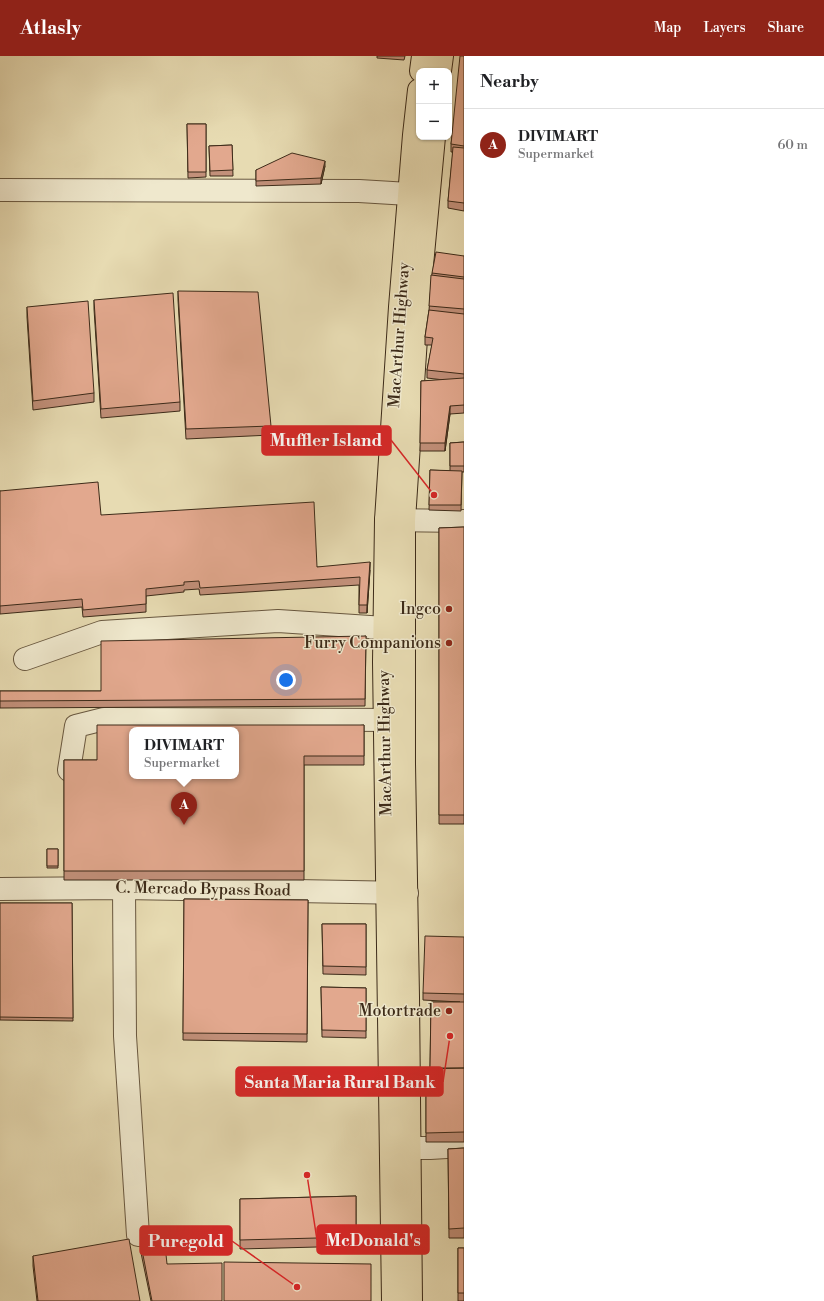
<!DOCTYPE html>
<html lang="en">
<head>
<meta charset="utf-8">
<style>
	:root { --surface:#fff; --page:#f2f2f2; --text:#202124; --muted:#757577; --line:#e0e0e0; --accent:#8f2418 }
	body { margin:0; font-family:"Libre Bodoni",serif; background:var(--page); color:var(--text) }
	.controls { position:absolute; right:12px; top:12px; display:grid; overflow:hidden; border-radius:8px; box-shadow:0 1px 3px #0004 }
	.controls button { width:36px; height:36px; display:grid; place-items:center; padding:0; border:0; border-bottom:1px solid var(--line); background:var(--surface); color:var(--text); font:20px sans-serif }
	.you { position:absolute; left:286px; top:624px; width:14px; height:14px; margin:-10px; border:3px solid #fff; border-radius:50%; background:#1a73e8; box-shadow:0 0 0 6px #1a73e833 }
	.badge { display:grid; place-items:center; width:26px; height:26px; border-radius:50%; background:var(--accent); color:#fff; font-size:13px; font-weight:700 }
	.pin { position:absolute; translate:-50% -33px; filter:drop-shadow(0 1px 2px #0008) }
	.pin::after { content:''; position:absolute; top:21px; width:14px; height:12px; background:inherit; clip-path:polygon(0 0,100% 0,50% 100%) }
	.popup { position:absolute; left:129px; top:671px; width:110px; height:52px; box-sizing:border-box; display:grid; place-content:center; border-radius:8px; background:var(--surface); filter:drop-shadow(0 1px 3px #0005); font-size:13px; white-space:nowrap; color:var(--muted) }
	.popup b { font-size:15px; color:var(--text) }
	.popup::after { content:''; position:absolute; left:50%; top:100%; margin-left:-8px; border:8px solid transparent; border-top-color:var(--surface) }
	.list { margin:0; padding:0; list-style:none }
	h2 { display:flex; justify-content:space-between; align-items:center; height:52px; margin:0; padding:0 16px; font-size:17px }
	h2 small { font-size:13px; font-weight:400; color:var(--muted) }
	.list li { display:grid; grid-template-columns:26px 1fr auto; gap:12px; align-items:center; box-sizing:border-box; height:72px; padding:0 16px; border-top:1px solid var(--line) }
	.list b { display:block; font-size:15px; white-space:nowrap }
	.list p { margin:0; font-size:13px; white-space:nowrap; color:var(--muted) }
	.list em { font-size:13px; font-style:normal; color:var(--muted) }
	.map { position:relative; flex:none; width:464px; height:1245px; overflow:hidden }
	header { display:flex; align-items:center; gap:24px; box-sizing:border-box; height:56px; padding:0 20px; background:var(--accent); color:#fff }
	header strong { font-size:19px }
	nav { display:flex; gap:22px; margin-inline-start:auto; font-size:14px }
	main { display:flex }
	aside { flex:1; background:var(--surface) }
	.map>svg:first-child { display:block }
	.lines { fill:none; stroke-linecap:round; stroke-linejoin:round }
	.minor-casing { stroke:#68573f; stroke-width:24 }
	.highway-casing { stroke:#3d2b19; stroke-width:24 }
	.minor { stroke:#efe8cd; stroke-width:22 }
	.highway { stroke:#e7dbb2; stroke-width:22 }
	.wall { fill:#c2907a; stroke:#3d2b19 }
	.shaded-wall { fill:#9e7663; stroke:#3d2b19 }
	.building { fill:#e2a88e; stroke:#3d2b19; fill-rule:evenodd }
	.poi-dot { fill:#8f2418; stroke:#efe8cd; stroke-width:1.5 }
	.labels { text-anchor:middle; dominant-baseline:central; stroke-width:3; stroke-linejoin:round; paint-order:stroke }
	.street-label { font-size:16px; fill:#3d2b19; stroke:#efe8cd }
	.poi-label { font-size:16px; fill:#3d2b19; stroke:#efe8cd; text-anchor:end }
	.leader { fill:none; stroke:#d62828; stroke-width:1.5 }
	.callout-dot { fill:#d62828; stroke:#efe8cd; stroke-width:1.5 }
	.callout { fill:#d62828; stroke:#d62828; stroke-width:1.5 }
	.callout-label { font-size:17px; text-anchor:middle; font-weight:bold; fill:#fff }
</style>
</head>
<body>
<header>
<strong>Atlasly</strong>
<nav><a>Map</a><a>Layers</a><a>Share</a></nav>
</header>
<main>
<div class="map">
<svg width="464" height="1245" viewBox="0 0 464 1245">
	<rect width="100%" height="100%" fill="#e7dbb2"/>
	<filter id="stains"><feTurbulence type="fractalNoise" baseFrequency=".005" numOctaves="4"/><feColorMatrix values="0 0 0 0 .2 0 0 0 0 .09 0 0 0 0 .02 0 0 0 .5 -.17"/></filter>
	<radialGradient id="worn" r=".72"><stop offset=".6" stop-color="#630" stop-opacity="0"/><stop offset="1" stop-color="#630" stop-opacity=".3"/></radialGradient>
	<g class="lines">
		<g class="minor-casing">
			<path id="minor" d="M 0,134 L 359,135 L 409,138 L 428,140
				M 386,464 L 464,465
				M 25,603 L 102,576 L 278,565 L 385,572 L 403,571
				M 69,714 L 76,670 L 104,663 L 403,664
				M 124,832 L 125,980 L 138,1179
				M 0,833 L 124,832 L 407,837
				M 391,1092 L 430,1092 L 464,1090"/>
		</g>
		<g class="highway-casing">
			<path id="highway" d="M 421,15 L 423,0
				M 440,15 L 442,0
				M 393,1245 L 384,606 L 386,464 L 400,251 L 414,79 L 419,34
				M 411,1245 L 408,941 L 404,708 L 404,464 L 418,252 L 434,81"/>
		</g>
		<use href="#minor" class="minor"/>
		<use href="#highway" class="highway"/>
	</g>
	<path class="wall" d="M 377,0 L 405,0 L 404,4 L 377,2 Z
		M 464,0 L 464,155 L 448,152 L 448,145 L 453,96 L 451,96 L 451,88 Z
		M 187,68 L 206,68 L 206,121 L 188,122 Z
		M 232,89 L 233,120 L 210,120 L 209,90 Z
		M 325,110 L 321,128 L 256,130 L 256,114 Z
		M 464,200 L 464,357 L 450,358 L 445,395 L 420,395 L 421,325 L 444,324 L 427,322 L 427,314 L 432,289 L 425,289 L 425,281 L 429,254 L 432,217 Z
		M 178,235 L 271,370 L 271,379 L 186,383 L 178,244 Z
		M 94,244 L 180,346 L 180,355 L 101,362 L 94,253 Z
		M 27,251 L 94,337 L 94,346 L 33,354 L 27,261 Z
		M 464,386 L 464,416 L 462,416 L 461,455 L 429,454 L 430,414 L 450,415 L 450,387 Z
		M 0,435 L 317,511 L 370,514 L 367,557 L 359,557 L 359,529 L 200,539 L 199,533 L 184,534 L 184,536 L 146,540 L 146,556 L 83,561 L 82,551 L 0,558 Z
		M 464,471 L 464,768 L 439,768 L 439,472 Z
		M 366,580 L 365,650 L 0,652 L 0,635 L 101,635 Z
		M 364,669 L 364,709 L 304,709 L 304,824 L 64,824 L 64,704 L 97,704 Z
		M 47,793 L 58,793 L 58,812 L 47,812 Z
		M 184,843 L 308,844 L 307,986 L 183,984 Z
		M 0,847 L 72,847 L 73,965 L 0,964 Z
		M 322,868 L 366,868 L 366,919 L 323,918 Z
		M 464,881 L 464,1086 L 426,1086 L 426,1013 L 430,1013 L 431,946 L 460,946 L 423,944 L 423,937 Z
		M 321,931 L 366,932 L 366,982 L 322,981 Z
		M 464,1092 L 464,1182 L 449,1182 L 448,1093 Z
		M 356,1140 L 356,1190 L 240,1193 L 240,1143 Z
		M 141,1189 L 167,1208 L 222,1245 L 151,1245 L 141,1197 Z
		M 458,1192 L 464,1192 L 464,1245 L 458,1245 Z
		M 33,1200 L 140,1245 L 37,1245 L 33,1210 Z"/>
	<path class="shaded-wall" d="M 325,105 L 325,110 L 321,128 L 321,122 Z
		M 450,350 L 450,358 L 445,395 L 445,387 Z
		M 370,506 L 370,514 L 367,557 L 367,549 Z"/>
	<path class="building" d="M 460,0 L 464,0 L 464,90 L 451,88 Z
		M 187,68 L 206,68 L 206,116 L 188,116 Z
		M 232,89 L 233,114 L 210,115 L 209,90 Z
		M 453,91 L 464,92 L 464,147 L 448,145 Z
		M 292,97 L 325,105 L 321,122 L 256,125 L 256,114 Z
		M 436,196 L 464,200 L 464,221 L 432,217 Z
		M 431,219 L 464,223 L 464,253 L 429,250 Z
		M 178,235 L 258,236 L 271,370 L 186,373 Z
		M 173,237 L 180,346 L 101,353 L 94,244 Z
		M 88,245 L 94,337 L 33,345 L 27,251 Z
		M 429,254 L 464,258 L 464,318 L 427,314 L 433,282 L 425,281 Z
		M 464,322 L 464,349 L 450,350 L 445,387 L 420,387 L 421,325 Z
		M 464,386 L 464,410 L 450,410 L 450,387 Z
		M 430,414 L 462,415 L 461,449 L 429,449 Z
		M 98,426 L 101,459 L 314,446 L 317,511 L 370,506 L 367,549 L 359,549 L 360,521 L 200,532 L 199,525 L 184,526 L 184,529 L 146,533 L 146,548 L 83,554 L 82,543 L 0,550 L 0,435 Z
		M 464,471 L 464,759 L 439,759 L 439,472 Z
		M 366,580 L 365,643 L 0,645 L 0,635 L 101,635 L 101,585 Z
		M 97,669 L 364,669 L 364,700 L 304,700 L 304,815 L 64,815 L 64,704 L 97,704 ZM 132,674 L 236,674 L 236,720 L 132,720 Z
		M 47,793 L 58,793 L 58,810 L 47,810 Z
		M 184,843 L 308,844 L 307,978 L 183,977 Z
		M 0,847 L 72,847 L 73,962 L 0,961 Z
		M 322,868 L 366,868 L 366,911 L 323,910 Z
		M 425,880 L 464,881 L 464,938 L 423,937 Z
		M 321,931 L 366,932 L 366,975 L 322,974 Z
		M 431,946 L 464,946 L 464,1012 L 430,1012 Z
		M 464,1012 L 464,1076 L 426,1077 L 426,1013 Z
		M 464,1092 L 464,1172 L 449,1173 L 448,1093 Z
		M 356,1140 L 356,1181 L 240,1184 L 240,1143 Z
		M 129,1183 L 140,1245 L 38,1245 L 33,1200 Z
		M 141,1189 L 165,1189 L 167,1208 L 222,1207 L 222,1245 L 152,1245 Z
		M 458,1192 L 464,1192 L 464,1237 L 458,1237 Z
		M 224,1206 L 371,1208 L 371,1245 L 224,1245 Z"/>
	<g class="poi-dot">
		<circle cx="449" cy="553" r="4"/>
		<circle cx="449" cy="587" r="4"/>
		<circle cx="449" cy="955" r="4"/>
	</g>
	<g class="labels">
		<g class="street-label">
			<text transform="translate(399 279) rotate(-86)">MacArthur Highway</text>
			<text transform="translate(385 687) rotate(-91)">MacArthur Highway</text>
			<text transform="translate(203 833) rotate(1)">C. Mercado Bypass Road</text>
		</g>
		<g class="poi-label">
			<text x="441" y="553">Ingco</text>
			<text x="441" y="587">Furry Companions</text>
			<text x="441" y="955">Motortrade</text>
		</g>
	</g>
	<path class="leader" d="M434 439L391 384M450 980L443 1026M307 1119L317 1184M297 1231L232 1185"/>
	<g class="callout-dot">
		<circle cx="434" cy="439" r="4"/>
		<circle cx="450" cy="980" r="4"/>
		<circle cx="307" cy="1119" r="4"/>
		<circle cx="297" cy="1231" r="4"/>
	</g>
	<g class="callout">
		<rect x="262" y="370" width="129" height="29" rx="4"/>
		<rect x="236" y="1011" width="207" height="29" rx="4"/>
		<rect x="317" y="1169" width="112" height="29" rx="4"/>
		<rect x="140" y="1170" width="92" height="29" rx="4"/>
	</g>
	<g class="callout-label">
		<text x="326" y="390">Muffler Island</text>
		<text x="340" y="1032">Santa Maria Rural Bank</text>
		<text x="373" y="1190">McDonald's</text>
		<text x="186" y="1191">Puregold</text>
	</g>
	<rect width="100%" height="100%" filter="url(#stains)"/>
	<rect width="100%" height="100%" fill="url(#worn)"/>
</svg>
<div class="controls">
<button>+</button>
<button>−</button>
</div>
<div class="you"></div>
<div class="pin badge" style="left:184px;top:769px">A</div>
<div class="popup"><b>DIVIMART</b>Supermarket</div>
</div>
<aside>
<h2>Nearby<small></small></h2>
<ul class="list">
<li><span class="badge">A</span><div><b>DIVIMART</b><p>Supermarket</p></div><em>60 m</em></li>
</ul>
</aside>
</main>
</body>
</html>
